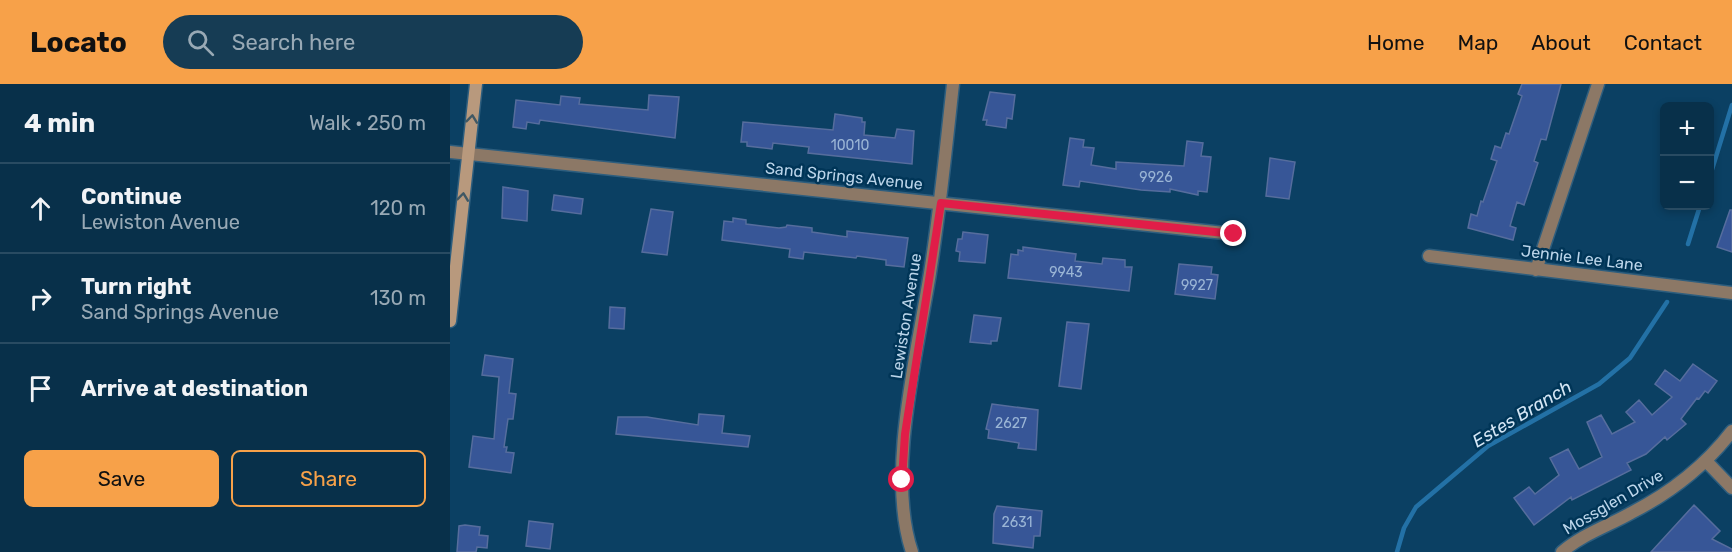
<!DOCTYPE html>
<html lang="en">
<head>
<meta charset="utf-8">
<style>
	:root { --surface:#08304a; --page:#163c54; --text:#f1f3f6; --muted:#98a9b5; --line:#294b62; --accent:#f7a149 }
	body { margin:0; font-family:Rubik,sans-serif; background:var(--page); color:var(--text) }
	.controls { position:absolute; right:18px; top:18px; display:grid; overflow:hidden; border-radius:9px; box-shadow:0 3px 9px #0003 }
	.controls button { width:54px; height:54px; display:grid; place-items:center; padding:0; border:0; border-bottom:2px solid var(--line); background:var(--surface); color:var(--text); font:30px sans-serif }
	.stop { position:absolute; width:18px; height:18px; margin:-14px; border:4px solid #e11d48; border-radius:50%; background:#fff }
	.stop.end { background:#e11d48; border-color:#fff; box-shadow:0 2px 6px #0008 }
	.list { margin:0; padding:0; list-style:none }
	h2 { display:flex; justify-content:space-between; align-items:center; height:78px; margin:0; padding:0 24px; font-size:26px }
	h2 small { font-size:20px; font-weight:400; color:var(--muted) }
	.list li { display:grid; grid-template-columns:39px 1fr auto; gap:18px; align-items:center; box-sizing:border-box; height:90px; padding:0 24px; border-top:2px solid var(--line) }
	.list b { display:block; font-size:22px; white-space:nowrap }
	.list p { margin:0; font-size:20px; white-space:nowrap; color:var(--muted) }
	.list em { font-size:20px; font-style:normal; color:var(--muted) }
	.actions { display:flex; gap:12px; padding:18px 24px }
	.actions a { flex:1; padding:14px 0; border:2px solid var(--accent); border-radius:9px; text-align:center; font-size:21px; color:var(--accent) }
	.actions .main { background:var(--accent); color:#111 }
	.icon { flex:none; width:33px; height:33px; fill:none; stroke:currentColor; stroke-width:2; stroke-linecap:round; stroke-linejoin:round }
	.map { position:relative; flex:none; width:1282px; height:468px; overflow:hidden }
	header { display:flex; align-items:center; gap:36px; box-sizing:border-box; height:84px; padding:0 30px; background:var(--accent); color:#111 }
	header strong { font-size:28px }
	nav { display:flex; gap:33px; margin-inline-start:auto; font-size:21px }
	.search { width:420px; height:54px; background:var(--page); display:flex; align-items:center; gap:15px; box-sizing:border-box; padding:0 21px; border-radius:33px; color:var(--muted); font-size:22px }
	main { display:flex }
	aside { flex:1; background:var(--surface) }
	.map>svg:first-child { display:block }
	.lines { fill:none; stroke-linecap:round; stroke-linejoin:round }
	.stream { stroke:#2371a6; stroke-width:4.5 }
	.building { fill:#375697; stroke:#566d9d; stroke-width:1.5 }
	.minor-casing { stroke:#2e5e7e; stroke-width:15 }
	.tertiary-casing { stroke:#2e5e7e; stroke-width:15 }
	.secondary-casing { stroke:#2e5e7e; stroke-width:15 }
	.minor { stroke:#8c7866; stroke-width:12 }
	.tertiary { stroke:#8c7866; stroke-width:12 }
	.secondary { stroke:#b8997d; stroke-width:12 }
	.oneway { stroke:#405864 }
	.route { stroke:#e11d48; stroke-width:8 }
	.labels { text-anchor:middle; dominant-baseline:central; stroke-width:5; stroke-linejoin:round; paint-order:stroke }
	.number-label { font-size:14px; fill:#9ab5d5 }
	.street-label { font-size:16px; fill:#bbd5ea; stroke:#003557 }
	.water-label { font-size:18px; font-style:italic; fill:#d4e6f5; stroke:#003557 }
</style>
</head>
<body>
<header>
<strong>Locato</strong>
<div class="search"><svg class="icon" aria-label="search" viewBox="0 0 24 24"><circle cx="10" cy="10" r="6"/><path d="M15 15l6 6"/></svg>Search here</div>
<nav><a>Home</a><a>Map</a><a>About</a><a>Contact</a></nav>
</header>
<main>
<aside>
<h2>4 min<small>Walk · 250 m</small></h2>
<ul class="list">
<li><svg class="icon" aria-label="ahead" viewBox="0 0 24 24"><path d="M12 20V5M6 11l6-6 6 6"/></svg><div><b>Continue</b><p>Lewiston Avenue</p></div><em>120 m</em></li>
<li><svg class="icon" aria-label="right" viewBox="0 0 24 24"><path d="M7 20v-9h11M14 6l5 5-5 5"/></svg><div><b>Turn right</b><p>Sand Springs Avenue</p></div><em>130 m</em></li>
<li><svg class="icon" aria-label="arrive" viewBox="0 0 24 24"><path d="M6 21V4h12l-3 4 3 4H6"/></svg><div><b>Arrive at destination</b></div></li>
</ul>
<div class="actions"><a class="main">Save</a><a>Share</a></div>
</aside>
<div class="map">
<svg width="1282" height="468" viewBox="0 0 1282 468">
	<rect width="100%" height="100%" fill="#0b4063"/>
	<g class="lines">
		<path class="stream" d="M 1260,92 L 1282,21
			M 1238,160 L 1250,122
			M 947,468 L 954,444 L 966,423 L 1038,362 L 1149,300 L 1180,274 L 1217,218"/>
	</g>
	<path class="building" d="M 1072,0 L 1111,0 L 1096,56 L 1091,55 L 1084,77 L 1088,79 L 1074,121 L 1067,118 L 1060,142 L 1066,144 L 1063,156 L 1018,144 L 1021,130 L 1027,132 L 1031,117 L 1033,118 L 1047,77 L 1041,75 L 1045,62 L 1051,64 L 1056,49 L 1059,50 L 1072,12 L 1068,10 Z
		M 540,8 L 565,11 L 562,35 L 557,34 L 556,44 L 536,41 L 537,36 L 533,36 Z
		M 199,11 L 229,13 L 225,54 L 90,36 L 89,40 L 77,38 L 76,45 L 63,43 L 66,16 L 110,21 L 111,12 L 130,14 L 129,20 L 198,26 Z
		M 385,30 L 412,34 L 412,38 L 415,38 L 414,51 L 445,54 L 447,45 L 464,47 L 462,80 L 358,69 L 359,63 L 323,59 L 322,65 L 297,62 L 297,58 L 291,58 L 293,38 L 383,46 Z
		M 620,54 L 634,56 L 633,63 L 644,64 L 641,81 L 666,85 L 666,78 L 734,82 L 737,57 L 753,59 L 751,72 L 761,73 L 757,108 L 748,107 L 748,111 L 720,105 L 720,108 L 691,106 L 630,97 L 629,103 L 613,101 Z
		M 820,74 L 845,78 L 839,115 L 816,112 Z
		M 53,103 L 78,107 L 77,137 L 52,134 Z
		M 104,111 L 133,115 L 131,130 L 102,126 Z
		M 201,125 L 223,128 L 217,171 L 192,168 Z
		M 1280,126 L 1282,126 L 1282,168 L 1267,163 Z
		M 283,134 L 296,136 L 296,140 L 329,144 L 336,143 L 337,141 L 362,144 L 362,148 L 397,153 L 397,147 L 458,154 L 454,183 L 436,181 L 436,176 L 407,172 L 406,174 L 354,168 L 353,175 L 339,173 L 340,165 L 272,156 L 274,137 L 283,138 Z
		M 513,148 L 538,151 L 535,179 L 509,177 L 510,168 L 506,167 L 508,155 L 512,155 Z
		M 573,163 L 626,170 L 625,177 L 652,180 L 653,174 L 675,176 L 675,183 L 682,183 L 679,207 L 558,194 L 561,170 L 568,171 L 568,166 L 573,167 Z
		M 729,180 L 762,183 L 761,190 L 768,191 L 765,215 L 725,210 Z
		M 160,223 L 175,224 L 174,245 L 159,244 Z
		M 524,231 L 551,234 L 547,257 L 541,257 L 541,260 L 520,258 Z
		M 617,238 L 639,240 L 631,305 L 609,302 Z
		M 35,271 L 63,275 L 59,309 L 66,310 L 63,335 L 58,335 L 54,363 L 57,363 L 56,368 L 64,369 L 61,389 L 19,383 L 23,352 L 44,355 L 49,293 L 32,291 Z
		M 1243,280 L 1267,297 L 1258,309 L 1255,307 L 1249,315 L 1247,314 L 1231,335 L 1236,340 L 1217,356 L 1215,353 L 1196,370 L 1177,379 L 1181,386 L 1122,416 L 1121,413 L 1084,441 L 1064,414 L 1079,403 L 1085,410 L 1109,391 L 1100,374 L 1118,365 L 1129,385 L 1152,373 L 1137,338 L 1151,331 L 1162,350 L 1185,338 L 1176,328 L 1189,316 L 1202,331 L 1222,313 L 1205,300 L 1215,286 L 1230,297 Z
		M 542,320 L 588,326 L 586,366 L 568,364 L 569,359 L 538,354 L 539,346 L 536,345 Z
		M 249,330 L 274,332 L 272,349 L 300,352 L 298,363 L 166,350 L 168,333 L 197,333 L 248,341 Z
		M 1244,421 L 1270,447 L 1262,455 L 1282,465 L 1282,468 L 1201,468 Z
		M 547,422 L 592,427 L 590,452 L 584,452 L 583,464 L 543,459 L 544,430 Z
		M 79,437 L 103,440 L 100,465 L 76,462 Z
		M 15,441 L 30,443 L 29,451 L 38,452 L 37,464 L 27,463 L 26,468 L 7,468 L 9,442 Z"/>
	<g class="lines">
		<g class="minor-casing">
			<path id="minor" d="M 979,172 L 1282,209
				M 1086,186 L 1148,0
				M 1256,377 L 1282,404
				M 462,468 C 436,391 467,270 480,189 C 490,126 496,63 503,0
				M 1112,468 C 1133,450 1158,442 1181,429 C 1220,409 1255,382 1282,347"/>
		</g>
		<g class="tertiary-casing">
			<path id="tertiary" d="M 0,68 L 784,150"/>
		</g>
		<g class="secondary-casing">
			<path id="secondary" d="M 0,237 L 26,0"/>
		</g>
		<use href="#minor" class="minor"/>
		<use href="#tertiary" class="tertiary"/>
		<use href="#secondary" class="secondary"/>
	</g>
	<defs><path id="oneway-chevron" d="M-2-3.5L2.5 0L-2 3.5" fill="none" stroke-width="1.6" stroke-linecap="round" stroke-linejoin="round" transform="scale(1.5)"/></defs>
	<g class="oneway">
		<use href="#oneway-chevron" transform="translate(22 35) rotate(-83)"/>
		<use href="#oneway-chevron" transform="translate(13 113) rotate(-83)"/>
	</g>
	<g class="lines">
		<path class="route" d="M 452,396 L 455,350 L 491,119 L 784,150"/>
	</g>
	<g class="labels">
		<g class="number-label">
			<text x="400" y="61">10010</text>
			<text x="706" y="93">9926</text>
			<text x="616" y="188">9943</text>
			<text x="747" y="201">9927</text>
			<text x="561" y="339">2627</text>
			<text x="567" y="438">2631</text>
		</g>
		<g class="street-label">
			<text transform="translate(394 92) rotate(6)">Sand Springs Avenue</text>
			<text transform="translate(1132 174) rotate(7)">Jennie Lee Lane</text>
			<text transform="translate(456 232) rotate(-81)">Lewiston Avenue</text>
			<text transform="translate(1163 418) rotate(-30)">Mossglen Drive</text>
		</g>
		<g class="water-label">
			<text transform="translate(1072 330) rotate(-31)">Estes Branch</text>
		</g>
	</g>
</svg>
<div class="controls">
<button>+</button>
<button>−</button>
</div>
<div class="stop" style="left:452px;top:396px"></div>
<div class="stop end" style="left:784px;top:150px"></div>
</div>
</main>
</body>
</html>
